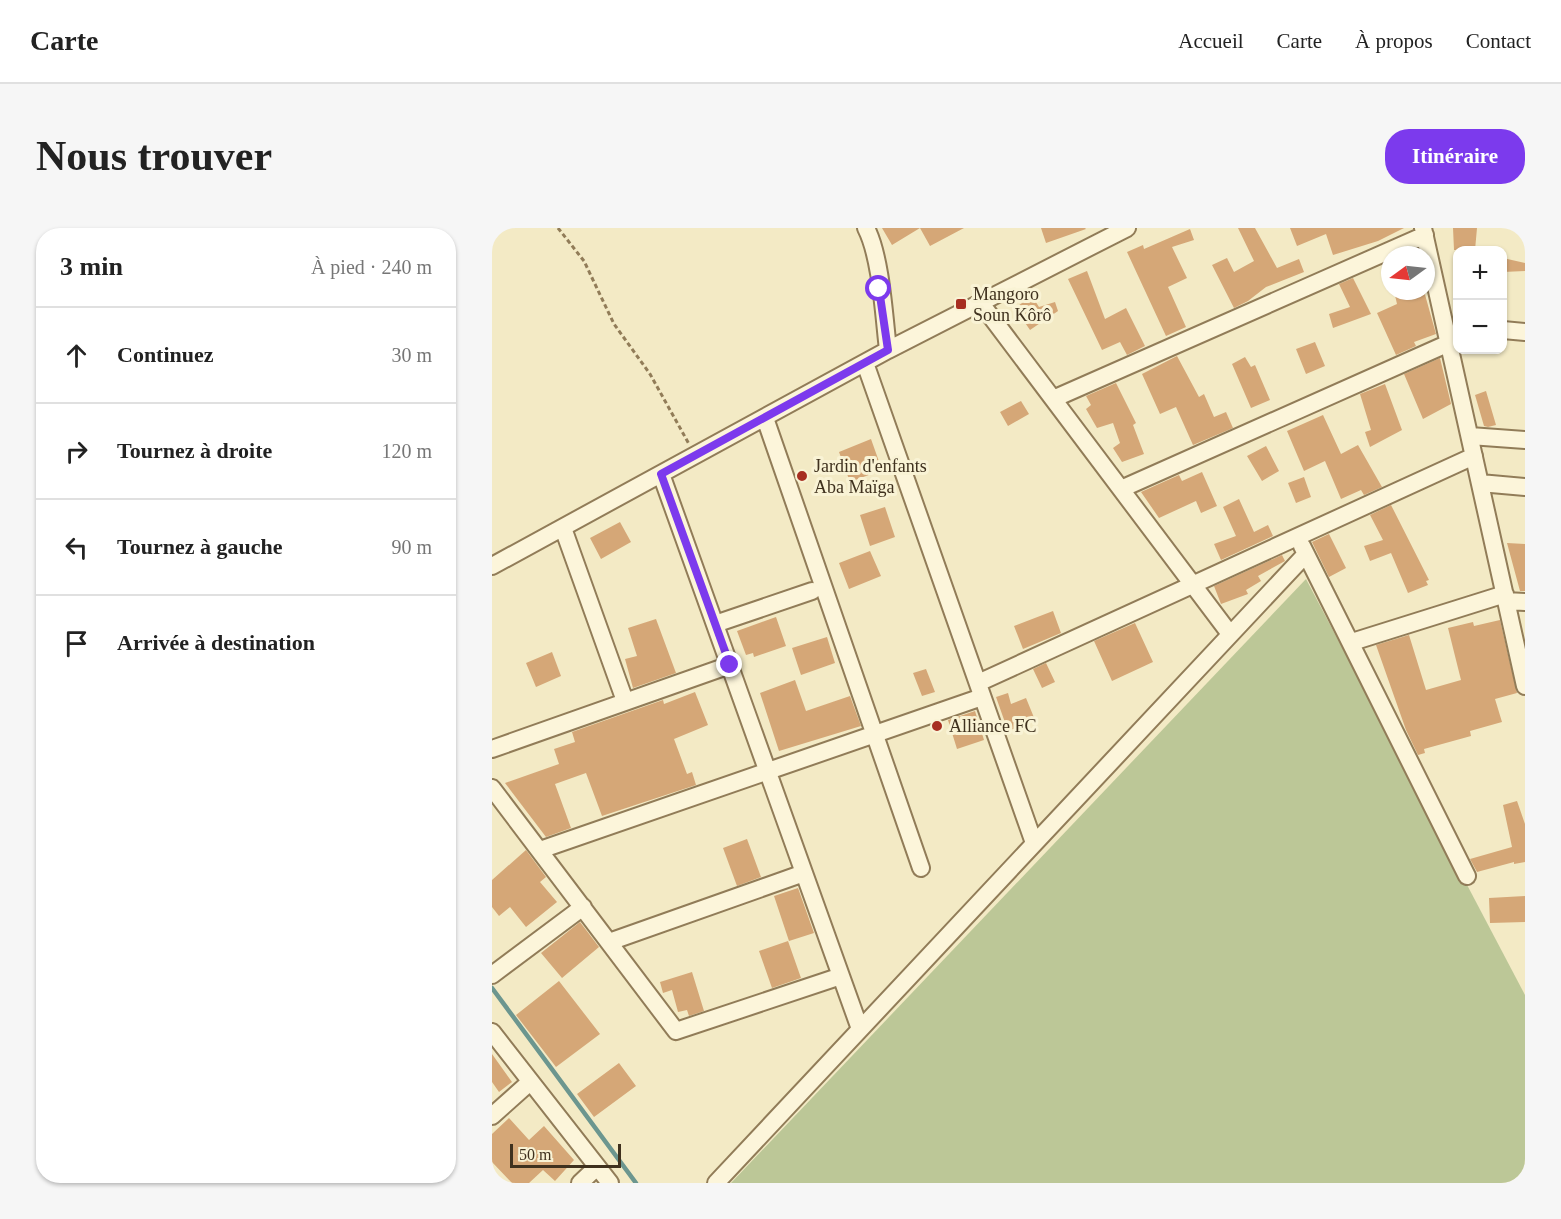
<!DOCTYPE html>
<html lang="fr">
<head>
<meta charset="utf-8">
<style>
	:root { --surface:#fff; --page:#f6f6f6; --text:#222; --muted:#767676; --line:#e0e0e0; --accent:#7c3aed }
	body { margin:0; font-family:Georgia,serif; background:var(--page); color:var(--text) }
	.controls { position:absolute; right:18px; top:18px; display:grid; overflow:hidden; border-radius:12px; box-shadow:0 2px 4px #0004 }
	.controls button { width:54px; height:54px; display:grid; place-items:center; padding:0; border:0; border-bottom:2px solid var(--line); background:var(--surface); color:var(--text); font:30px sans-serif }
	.compass { position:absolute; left:889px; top:18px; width:54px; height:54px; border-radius:50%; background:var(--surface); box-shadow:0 2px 4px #0004; rotate:255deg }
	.scale { position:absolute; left:18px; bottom:15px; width:111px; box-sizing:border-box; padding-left:6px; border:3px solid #3f311e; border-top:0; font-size:16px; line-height:21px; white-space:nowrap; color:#3f311e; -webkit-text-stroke:4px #f9f3d5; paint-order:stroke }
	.stop { position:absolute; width:18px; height:18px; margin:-14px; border:4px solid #7c3aed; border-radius:50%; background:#fff }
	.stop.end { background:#7c3aed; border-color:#fff; box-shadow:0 2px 6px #0008 }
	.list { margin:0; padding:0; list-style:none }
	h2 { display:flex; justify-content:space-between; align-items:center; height:78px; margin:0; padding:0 24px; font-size:26px }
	h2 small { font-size:20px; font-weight:400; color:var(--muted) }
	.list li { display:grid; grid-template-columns:39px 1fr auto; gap:18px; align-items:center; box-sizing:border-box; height:96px; padding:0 24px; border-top:2px solid var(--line) }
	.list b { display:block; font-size:22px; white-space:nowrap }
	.list em { font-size:20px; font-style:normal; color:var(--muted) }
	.icon { flex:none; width:33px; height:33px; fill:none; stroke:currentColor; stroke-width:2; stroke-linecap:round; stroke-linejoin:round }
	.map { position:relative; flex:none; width:1033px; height:955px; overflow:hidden; border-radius:24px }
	header { display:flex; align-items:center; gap:36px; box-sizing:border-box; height:84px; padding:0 30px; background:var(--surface); border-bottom:2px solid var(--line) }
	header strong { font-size:28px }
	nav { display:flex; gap:33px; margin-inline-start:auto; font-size:21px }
	.intro { display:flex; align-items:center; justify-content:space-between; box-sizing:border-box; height:144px; padding:0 36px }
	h1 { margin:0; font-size:42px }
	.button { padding:15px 27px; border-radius:24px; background:var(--accent); color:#fff; font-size:21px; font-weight:700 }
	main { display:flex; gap:36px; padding:0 36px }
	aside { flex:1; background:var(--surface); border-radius:24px; box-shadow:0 2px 4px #0004 }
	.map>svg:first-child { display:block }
	.cemetery { fill:#bcc797 }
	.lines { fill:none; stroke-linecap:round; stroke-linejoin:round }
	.stream { stroke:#6c968f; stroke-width:4.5 }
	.building { fill:#d5a777 }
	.minor-casing { stroke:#917c58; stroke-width:20 }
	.path { stroke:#917c58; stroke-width:3; stroke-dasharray:4.5 3; stroke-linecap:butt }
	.minor { stroke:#fcf5da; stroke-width:16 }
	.route { stroke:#7c3aed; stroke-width:8 }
	.poi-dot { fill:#a72e21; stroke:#f9f3d5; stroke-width:2 }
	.labels { text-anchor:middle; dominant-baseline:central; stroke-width:6; stroke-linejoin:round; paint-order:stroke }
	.poi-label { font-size:18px; fill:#3f311e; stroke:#f9f3d5; text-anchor:start }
</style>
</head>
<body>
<header>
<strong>Carte</strong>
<nav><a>Accueil</a><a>Carte</a><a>À propos</a><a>Contact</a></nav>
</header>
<div class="intro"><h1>Nous trouver</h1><a class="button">Itinéraire</a></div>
<main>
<aside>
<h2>3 min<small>À pied · 240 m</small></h2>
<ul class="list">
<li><svg class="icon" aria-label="ahead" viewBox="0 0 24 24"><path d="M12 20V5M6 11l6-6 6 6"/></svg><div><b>Continuez</b></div><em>30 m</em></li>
<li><svg class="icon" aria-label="right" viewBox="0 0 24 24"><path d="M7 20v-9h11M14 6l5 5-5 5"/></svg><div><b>Tournez à droite</b></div><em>120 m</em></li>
<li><svg class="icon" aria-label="left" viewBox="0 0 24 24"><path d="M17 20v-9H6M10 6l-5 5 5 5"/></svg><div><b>Tournez à gauche</b></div><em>90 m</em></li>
<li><svg class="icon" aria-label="arrive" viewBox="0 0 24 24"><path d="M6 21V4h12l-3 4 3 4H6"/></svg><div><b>Arrivée à destination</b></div></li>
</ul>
</aside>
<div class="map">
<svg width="1033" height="955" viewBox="0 0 1033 955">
	<rect width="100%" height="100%" fill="#f3eac5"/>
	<path class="cemetery" d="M 814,351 L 1033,767 L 1033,955 L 239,955 Z"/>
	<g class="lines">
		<path class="stream" d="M 0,760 L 144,955"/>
	</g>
	<path class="building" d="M 390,0 L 472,0 L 438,18 L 428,0 L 400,17 Z
		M 549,0 L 593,0 L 594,1 L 554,15 Z
		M 746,0 L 763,0 L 785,40 L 807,31 L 812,44 L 774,59 L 756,73 L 742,80 L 720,37 L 735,30 L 742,44 L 762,33 Z
		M 798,0 L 912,0 L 886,13 L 841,27 L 834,6 L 805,18 Z
		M 961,0 L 985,0 L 983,22 L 962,22 Z
		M 698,1 L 702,12 L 680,19 L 695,50 L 676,59 L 694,99 L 674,108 L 635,24 L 651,17 L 652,21 Z
		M 1011,30 L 1033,35 L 1033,43 L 1011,44 Z
		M 595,43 L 613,91 L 634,80 L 653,118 L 635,127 L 628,114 L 610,122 L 576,51 Z
		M 861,50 L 879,86 L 841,100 L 837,86 L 858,79 L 847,56 Z
		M 902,63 L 932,63 L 944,106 L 922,114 L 924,118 L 904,127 L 885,85 L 905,76 Z
		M 540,68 L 547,79 L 563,74 L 566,83 L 538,102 L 523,80 Z
		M 823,114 L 833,138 L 814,146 L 804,121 Z
		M 685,128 L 707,169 L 712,166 L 722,189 L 734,184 L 741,200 L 701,217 L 684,179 L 668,186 L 650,146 Z
		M 753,129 L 759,139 L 763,137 L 778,172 L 759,180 L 740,136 Z
		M 948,130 L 959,176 L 931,191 L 912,146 Z
		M 624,155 L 644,195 L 641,197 L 652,226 L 630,234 L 621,220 L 628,215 L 621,195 L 605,200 L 594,181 L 599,177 L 594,168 Z
		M 893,156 L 910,202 L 878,219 L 873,204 L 879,202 L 868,166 Z
		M 994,163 L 1004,197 L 996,199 L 992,198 L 983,167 Z
		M 529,173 L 537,186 L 516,198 L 508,184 Z
		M 831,187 L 849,226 L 866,217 L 890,259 L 872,267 L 869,262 L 849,271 L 833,233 L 812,243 L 795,203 Z
		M 379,211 L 390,242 L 358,254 L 347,224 Z
		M 774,218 L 787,243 L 770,253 L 755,228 Z
		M 710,244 L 725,278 L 709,285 L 704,273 L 667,290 L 649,264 L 687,247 L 690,253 Z
		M 812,249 L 819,269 L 804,275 L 796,255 Z
		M 747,271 L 762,304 L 776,297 L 781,308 L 729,332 L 722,316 L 744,308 L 731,279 Z
		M 899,277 L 937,352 L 934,353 L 936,357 L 916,365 L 899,325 L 878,333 L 872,318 L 891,312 L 878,287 Z
		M 393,279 L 403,309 L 378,318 L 368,287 Z
		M 128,294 L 139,314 L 109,331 L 98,310 Z
		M 837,306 L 854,340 L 837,349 L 820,314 Z
		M 1015,315 L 1033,316 L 1033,363 L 1028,363 Z
		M 378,323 L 389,348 L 357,361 L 347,335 Z
		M 790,327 L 793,333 L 766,348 L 769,353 L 754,362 L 756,366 L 729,376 L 722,358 Z
		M 561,383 L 569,405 L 531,421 L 522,398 Z
		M 284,389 L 294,418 L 262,429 L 261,425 L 254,427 L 245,403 Z
		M 164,391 L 184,445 L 141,460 L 133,431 L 145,428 L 136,400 Z
		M 1008,392 L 1025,465 L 1003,471 L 1010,494 L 978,503 L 979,508 L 932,521 L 933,525 L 926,527 L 914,502 L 884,417 L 917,407 L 934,462 L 969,452 L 956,400 L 981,394 L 982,398 Z
		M 643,395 L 661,434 L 620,453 L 602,413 Z
		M 335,409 L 343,435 L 309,447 L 300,420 Z
		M 60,424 L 69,448 L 44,459 L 34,435 Z
		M 554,435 L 563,454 L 550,460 L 541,441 Z
		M 434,441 L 443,464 L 430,468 L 421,445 Z
		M 303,452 L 314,483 L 358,468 L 369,498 L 287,523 L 268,465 Z
		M 203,464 L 216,497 L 182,511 L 195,546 L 200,544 L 204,557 L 110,588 L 94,545 L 63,556 L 79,600 L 54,609 L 13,555 L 67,536 L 62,521 L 83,514 L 80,504 L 171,472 L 172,476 Z
		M 516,465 L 519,476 L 534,470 L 543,492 L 516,503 L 504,469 Z
		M 483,483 L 492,512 L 465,521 L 456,492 Z
		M 1025,573 L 1033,596 L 1033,634 L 1022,636 L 1022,634 L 985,644 L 978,631 L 1020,619 L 1011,577 Z
		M 255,611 L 269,649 L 245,658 L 231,620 Z
		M 34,622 L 54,649 L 48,654 L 65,674 L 34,699 L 18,679 L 7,688 L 0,679 L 0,652 Z
		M 306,660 L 322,705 L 297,713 L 282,668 Z
		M 1033,668 L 1033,694 L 998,695 L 997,670 Z
		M 88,694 L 107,719 L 70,750 L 49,725 Z
		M 296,713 L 309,750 L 280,760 L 267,723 Z
		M 200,744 L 212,783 L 197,788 L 195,782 L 186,784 L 180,762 L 171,765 L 168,754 Z
		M 67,753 L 108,806 L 64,839 L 24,787 Z
		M 0,826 L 20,854 L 7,864 L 0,854 Z
		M 127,835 L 144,858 L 102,889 L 85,866 Z
		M 17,890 L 37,912 L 52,898 L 82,932 L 63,953 L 51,942 L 37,955 L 20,955 L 0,934 L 0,906 Z"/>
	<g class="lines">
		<g class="minor-casing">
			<path id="minor" d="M 374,0 C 389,29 392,88 396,122
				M 931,0 L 1033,458
				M 488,74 L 738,406
				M 1011,102 L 1033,104
				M 373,135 L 542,615
				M 561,171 L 933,7
				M 273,190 L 429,640
				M 978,208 L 1033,212
				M 169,246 L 368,801
				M 988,255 L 1033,259
				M 629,261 L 957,115
				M 71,300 L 133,473
				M 810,318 L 975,648
				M 0,338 L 396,122 L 635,0
				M 1014,373 L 1033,374
				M 223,396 L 320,363
				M 860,414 L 1013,366
				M 486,455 L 982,228
				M 0,521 L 238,437
				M 0,560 L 184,803 L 349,748
				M 48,622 L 490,469
				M 117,714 L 312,645
				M 0,747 L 91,679
				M 0,804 L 118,955
				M 0,888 L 38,854
				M 88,955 L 105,939
				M 224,955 L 814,326"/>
		</g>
		<path class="path" d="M 66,0 L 92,33 L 122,96 L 158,146 L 197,216"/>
		<use href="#minor" class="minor"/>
	</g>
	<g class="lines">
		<path class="route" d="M 238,437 L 169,246 L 396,122 L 387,61"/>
	</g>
	<g class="poi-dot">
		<rect x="463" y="70" width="12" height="12" rx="3"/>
		<circle cx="310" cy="248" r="6"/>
		<circle cx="445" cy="498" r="6"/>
	</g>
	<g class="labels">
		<g class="poi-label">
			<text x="481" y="66">Mangoro<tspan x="481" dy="21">Soun Kôrô</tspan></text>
			<text x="322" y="238">Jardin d'enfants<tspan x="322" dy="21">Aba Maïga</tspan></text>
			<text x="457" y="498">Alliance FC</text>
		</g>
	</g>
</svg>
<div class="controls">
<button>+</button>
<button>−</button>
</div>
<svg class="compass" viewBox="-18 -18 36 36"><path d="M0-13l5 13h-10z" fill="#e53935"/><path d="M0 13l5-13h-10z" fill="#767676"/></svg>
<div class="scale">50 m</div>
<div class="stop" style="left:387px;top:61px"></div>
<div class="stop end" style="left:238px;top:437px"></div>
</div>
</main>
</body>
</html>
